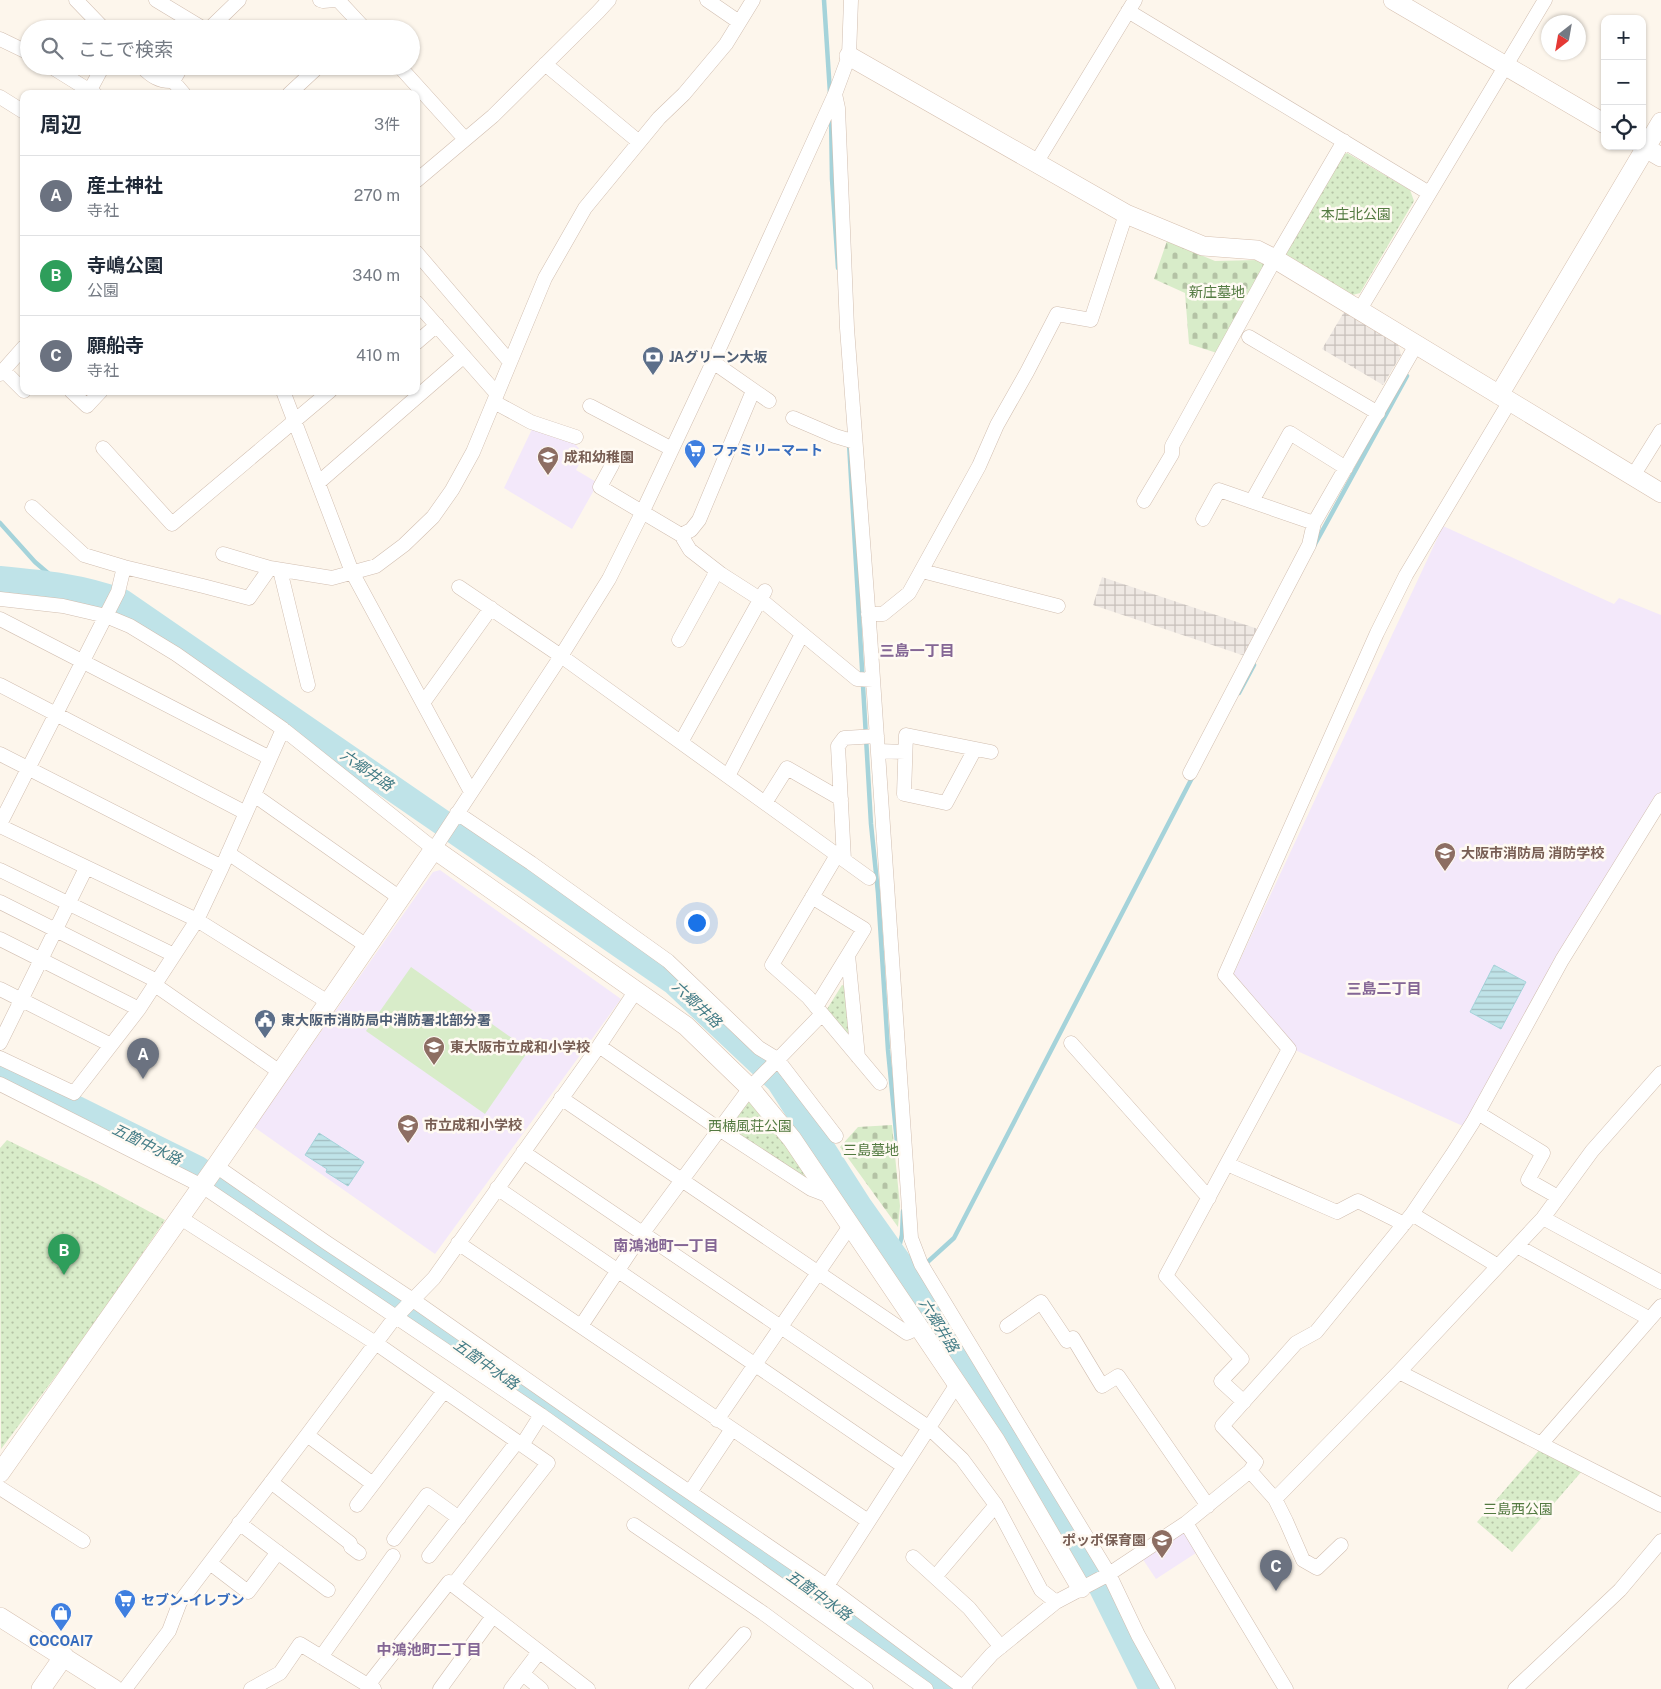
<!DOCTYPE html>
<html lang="ja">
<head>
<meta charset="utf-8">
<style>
	:root { --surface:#fff; --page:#f2f2f3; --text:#1f2937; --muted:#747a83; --line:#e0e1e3; --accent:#2563eb }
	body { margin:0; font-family:"Public Sans","Noto Sans JP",sans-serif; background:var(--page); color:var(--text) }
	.controls { position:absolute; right:15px; top:15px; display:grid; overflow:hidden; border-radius:10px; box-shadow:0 1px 4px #0004 }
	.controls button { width:45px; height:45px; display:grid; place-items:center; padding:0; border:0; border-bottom:1px solid var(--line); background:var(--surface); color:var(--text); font:25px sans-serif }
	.compass { position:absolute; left:1541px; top:15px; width:45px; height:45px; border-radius:50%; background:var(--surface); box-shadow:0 1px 4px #0004; rotate:211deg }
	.you { position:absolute; left:696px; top:922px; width:18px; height:18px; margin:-12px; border:4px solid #fff; border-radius:50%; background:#1a73e8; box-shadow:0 0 0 8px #1a73e833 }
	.badge { display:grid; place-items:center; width:32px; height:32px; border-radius:50%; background:var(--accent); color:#fff; font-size:16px; font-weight:700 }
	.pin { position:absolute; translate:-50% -41px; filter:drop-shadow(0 1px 2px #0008) }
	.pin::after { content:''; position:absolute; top:26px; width:18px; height:15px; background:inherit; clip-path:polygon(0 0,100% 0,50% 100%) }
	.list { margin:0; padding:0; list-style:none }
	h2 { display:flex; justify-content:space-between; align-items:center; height:65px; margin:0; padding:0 20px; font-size:21px }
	h2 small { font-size:16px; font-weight:400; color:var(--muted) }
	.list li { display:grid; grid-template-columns:32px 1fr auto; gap:15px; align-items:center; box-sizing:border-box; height:80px; padding:0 20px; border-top:1px solid var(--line) }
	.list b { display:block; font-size:19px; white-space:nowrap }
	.list p { margin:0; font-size:16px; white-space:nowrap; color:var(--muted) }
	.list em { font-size:16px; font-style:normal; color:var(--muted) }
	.icon { flex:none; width:28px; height:28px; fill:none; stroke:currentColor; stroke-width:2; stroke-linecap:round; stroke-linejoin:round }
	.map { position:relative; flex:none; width:1661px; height:1689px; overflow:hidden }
	.search { position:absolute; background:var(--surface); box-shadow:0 1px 4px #0004; left:20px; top:20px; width:400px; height:55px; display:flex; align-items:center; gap:12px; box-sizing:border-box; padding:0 18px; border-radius:28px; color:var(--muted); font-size:19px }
	.panel { position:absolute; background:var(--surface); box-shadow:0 1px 4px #0004; left:20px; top:90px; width:400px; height:305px; border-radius:10px }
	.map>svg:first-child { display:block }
	.industrial { fill:url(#industrial-grid) }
	.education { fill:#f3e8fa }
	.grass { fill:url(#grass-dots) }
	.cemetery { fill:url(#cemetery-stones) }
	.pitch { fill:#d8ecc9 }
	.water { fill:url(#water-rules); stroke:#a5d3da }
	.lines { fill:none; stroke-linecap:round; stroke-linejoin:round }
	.stream { stroke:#a5d3da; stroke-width:4.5 }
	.river { stroke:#bfe3e8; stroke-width:26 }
	.street-casing { stroke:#d1beb0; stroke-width:15 }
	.secondary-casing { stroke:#d6c0b0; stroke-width:20 }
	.street { stroke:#fff; stroke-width:14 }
	.secondary { stroke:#fff; stroke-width:19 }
	.labels { text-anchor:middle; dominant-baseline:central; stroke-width:5; stroke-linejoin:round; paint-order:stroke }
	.park-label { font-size:14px; fill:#537a41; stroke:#fffaf3 }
	.service-label { font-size:14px; font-weight:bold; fill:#4e5e75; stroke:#fffaf3; text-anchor:start }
	.shop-label { font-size:14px; font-weight:bold; fill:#366cbe; stroke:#fffaf3; text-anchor:start }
	.education-label { font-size:14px; font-weight:bold; fill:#785e54; stroke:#fffaf3; text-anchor:start }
	.neighbourhood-label { font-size:15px; font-weight:bold; fill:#846695; stroke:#fffaf3 }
	.water-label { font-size:15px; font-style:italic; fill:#437c86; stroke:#fffaf3 }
</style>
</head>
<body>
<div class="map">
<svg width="1661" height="1689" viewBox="0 0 1661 1689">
	<defs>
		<pattern id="industrial-grid" width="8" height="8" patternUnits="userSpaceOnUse" patternTransform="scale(1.25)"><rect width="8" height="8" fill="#efe9e4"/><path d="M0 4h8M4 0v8" fill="none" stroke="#c7c0bb"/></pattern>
		<pattern id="grass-dots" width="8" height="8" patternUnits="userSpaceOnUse" patternTransform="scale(1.25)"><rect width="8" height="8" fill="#d8ecc9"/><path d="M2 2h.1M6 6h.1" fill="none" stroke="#b4c2a5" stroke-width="1.8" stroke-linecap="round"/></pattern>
		<pattern id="cemetery-stones" width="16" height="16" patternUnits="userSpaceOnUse" patternTransform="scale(1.25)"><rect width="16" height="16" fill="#d8ecc9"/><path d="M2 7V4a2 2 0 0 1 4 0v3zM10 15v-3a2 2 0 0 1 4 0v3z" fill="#b4c2a5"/></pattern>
		<pattern id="water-rules" width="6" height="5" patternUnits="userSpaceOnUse" patternTransform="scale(1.25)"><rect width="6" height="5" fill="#bfe3e8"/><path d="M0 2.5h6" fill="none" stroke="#a0bbbe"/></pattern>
	</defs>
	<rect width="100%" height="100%" fill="#fdf6ec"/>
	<path class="industrial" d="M 1344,312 L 1398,344 L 1401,355 L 1383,385 L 1322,349 Z
		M 1102,577 L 1258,629 L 1248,657 L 1093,605 Z"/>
	<path class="education" d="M 533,427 L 572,440 L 584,455 L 576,470 L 598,483 L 572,529 L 504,488 Z
		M 1443,526 L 1614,604 L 1619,598 L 1661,615 L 1661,791 L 1558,953 L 1465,1127 L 1295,1050 L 1232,977 Z
		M 440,870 L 621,999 L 435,1254 L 254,1127 L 433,872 Z
		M 1185,1530 L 1199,1551 L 1156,1579 L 1142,1558 Z"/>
	<path class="grass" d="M 1347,153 L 1410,190 L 1414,201 L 1360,293 L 1349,296 L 1287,259 L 1285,250 L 1337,158 Z
		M 842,985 L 845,986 L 850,1036 L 845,1040 L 824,1014 Z
		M 746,1099 L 767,1120 L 808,1175 L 804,1181 L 726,1129 Z
		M 7,1140 L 96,1183 L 165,1220 L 91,1329 L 1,1449 L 0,1148 Z
		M 1541,1448 L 1582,1471 L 1512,1552 L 1477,1522 Z"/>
	<path class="cemetery" d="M 1167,241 L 1215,261 L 1258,260 L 1268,265 L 1220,354 L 1189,344 L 1185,293 L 1154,279 Z
		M 892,1125 L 900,1206 L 898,1227 L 840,1147 L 858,1127 Z"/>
	<path class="pitch" d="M 411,967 L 529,1050 L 485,1114 L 366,1031 Z"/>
	<path class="water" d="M 1494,965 L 1526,982 L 1501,1029 L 1470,1012 Z
		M 319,1133 L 364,1162 L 348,1186 L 326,1172 L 327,1169 L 305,1155 Z"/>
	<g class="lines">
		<path class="stream" d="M 824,0 L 830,93
			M 831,114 L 832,179 L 838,268
			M 849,443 L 871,824 L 878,893 L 888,1050 L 898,1153
			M 0,523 L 35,562 L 49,574 L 51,584
			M 1314,546 L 1407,376
			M 1239,693 L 1254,665
			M 896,1260 L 902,1235 L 903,1211
			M 910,1278 L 954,1238 L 1193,776"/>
		<path class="river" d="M 0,579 C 42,583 83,587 122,602 L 674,982 L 779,1081 L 859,1206 L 910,1278 L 1097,1578 L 1152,1689
			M 0,1071 L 198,1169 L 397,1302 L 953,1689"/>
		<g class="street-casing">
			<path id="street" d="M 76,0 L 104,29
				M 156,0 L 204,29
				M 320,0 L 323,1 L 335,0
				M 338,0 L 365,29
				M 707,0 L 739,22
				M 1128,11 L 1429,193
				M 209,29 L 239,0
				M 0,39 L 29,53
				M 545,64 L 639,142
				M 50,66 L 95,94
				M 141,66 C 151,76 159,82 173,81 L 184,94
				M 399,66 L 465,139
				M 173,81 L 182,66
				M 90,90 L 103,66
				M 289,94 L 319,66
				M 835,94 L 838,108 L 847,328 L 870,635 L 911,1238 L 921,1264 L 1109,1574 L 1138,1635 L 1168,1689
				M 0,97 L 24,112
				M 1036,163 L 1135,0
				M 416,181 L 493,116 L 598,12 L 609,0
				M 416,252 L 510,362
				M 416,302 L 497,394
				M 1359,311 L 1545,0
				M 1249,337 L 1378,413
				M 416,343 L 437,325
				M 713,362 L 769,401
				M 3,370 L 24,391
				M 0,374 L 24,347
				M 71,391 L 87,406 L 101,391
				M 283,391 L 352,572 L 471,792
				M 494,402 L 531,422 L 576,437
				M 590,406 L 672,449
				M 793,418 L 835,436 L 855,442
				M 103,448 L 172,524 L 330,391
				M 612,465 L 600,487 L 681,535 L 690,550 L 721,574 L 760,599 L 857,679 L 873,680
				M 1633,476 L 1661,431
				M 318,483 L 464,356
				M 1144,501 L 1172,454 L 1172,446 L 1275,259 L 1344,141
				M 1252,501 L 1290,433 L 1346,468
				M 32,507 L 84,555 L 124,567
				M 1203,519 L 1219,490 L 1314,523
				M 681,535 L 691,530 L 699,520 L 753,391
				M 223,554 L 270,568
				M 280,570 L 308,685
				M 922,571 L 1058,606
				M 459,587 L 561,656 L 869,878
				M 0,599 L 63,606 L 106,616 L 130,626 L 176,654 L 283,729 L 434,849 L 561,656 L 609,579 L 642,513 L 713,362 L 835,94 L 849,56 L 851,0
				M 868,614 L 883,614 L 909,593 L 979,466 L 997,425 L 1027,372 L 1057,314 L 1091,320 L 1126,214
				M 0,619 L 270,758
				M 679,640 L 717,571
				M 0,685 L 246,813
				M 423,703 L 491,608
				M 681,742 L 765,591
				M 975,749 L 946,803 L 904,794 L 906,735 L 991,752
				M 878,751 L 905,752
				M 0,754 L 222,867
				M 1190,773 L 1309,545 L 1314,523 L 1416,345
				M 728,776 L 802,634
				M 254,795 L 400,898
				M 765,803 L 787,768 L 841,799
				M 457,813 L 531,863 L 668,961 L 759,1048 L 777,1059 L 836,1136
				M 0,824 L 118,592 L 124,567 L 203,586 L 249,598 L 270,568 L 332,578 L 376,566 L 404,545 L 433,517 L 452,490 L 473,452 L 545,278 L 585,208 L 659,118 L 684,94 L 726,44 L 753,0
				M 0,826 L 197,920 L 328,1002
				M 228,853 L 367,946
				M 837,855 L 772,965 L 808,997 L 880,1083
				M 844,860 L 838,746 L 844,738 L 877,736
				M 0,870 L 174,955
				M 812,897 L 864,929 L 816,1007
				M 0,902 L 157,981
				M 0,939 L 139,1009
				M 848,955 L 858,1057
				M 155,985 L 280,1072
				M 0,989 L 111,1045
				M 0,1043 L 86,868
				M 1071,1043 L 1209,1198
				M 599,1046 L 719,1129 L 811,1189 L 832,1197
				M 0,1058 L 74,1093 L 139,1009 L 197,920 L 222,867 L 283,729
				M 0,1084 L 202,1186 L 541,1415 L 926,1689
				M 561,1098 L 907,1333 L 920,1327
				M 1478,1113 L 1543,1153 L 1528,1180 L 1558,1197
				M 523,1152 L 928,1427 L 962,1459 L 996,1505 L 1041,1590 L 1056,1602
				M 1227,1164 L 1337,1212 L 1358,1201 L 1404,1224
				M 216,1166 L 327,1243 L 413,1300 L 635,1455 L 827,1586 L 965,1689
				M 497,1188 L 903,1466
				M 1412,1214 L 1498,1266
				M 179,1217 L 377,1344 L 548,1463 L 453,1585
				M 1543,1218 L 1661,1282
				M 458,1243 L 868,1521
				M 1517,1246 L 1650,1319
				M 581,1326 L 642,1234 L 750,1088 L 822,1014
				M 1007,1326 L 1041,1302 L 1067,1341 L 1073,1338 L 1102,1386 L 1118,1376 L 1208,1506
				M 1399,1372 L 1661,1505
				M 1244,1402 L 1221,1381 L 1242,1359 L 1166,1276 L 1289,1049 L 1225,975 L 1377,633 L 1406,575 L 1510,401
				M 717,1420 L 850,1226
				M 307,1435 L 373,1484
				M 1541,1444 L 1661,1306
				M 522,1445 L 541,1415
				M 1250,1471 L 1256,1462 L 1222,1426 L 1296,1343 L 1316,1332 L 1412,1214 L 1452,1155 L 1473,1122 L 1562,960 L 1661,800
				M 271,1482 L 350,1543 L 351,1547 L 359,1553
				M 0,1488 L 83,1541
				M 690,1492 L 732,1429
				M 1275,1499 L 1286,1521 L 1303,1560 L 1317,1568 L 1341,1545
				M 357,1505 L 444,1391
				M 239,1523 L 328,1590
				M 1186,1523 L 1286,1689
				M 634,1525 L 763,1613 L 866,1689
				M 394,1539 L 427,1495 L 459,1518
				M 429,1556 L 517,1442
				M 913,1557 L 969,1608 L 1001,1647
				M 210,1563 L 248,1592 L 278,1552
				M 935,1577 L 996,1505
				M 827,1586 L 957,1384
				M 321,1657 L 393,1556
				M 523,1674 L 541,1689
				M 368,1685 L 449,1582 L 588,1689
				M 125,1689 L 169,1631 L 180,1602 L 307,1435 L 393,1320 L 434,1278 L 599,1046 L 635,992
				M 251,1689 L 280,1673 L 300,1644 L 374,1689
				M 440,1689 L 493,1616
				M 511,1689 L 539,1652
				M 696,1689 L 744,1634
				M 961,1689 L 992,1654 L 1056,1602 L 1109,1574 L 1186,1523 L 1250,1471 L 1275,1499 L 1399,1372 L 1543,1218 L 1592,1151 L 1661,1073
				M 1515,1689 L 1620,1590 L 1661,1541"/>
		</g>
		<g class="secondary-casing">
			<path id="secondary" d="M 1393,0 L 1605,124
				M 849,56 L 1126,214 L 1203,246 L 1257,250 L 1275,259 L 1661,493
				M 1642,146 L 1661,157
				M 1499,395 L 1661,122
				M 0,1473 L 214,1169 L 434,849 L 686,1026 L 750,1088 L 792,1139 L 995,1440 L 1081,1588
				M 0,1617 L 114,1689
				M 41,1689 L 64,1656"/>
		</g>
		<use href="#street" class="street"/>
		<use href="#secondary" class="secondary"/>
	</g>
	<defs>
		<g id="bank-pin" transform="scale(1.125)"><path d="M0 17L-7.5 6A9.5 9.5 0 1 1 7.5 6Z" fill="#5c6f8a" stroke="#fffaf3"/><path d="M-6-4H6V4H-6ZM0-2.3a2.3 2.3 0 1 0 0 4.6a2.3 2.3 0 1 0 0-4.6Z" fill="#fff"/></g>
		<g id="supermarket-pin" transform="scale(1.125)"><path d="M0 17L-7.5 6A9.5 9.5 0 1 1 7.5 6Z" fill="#3f7fe0" stroke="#fffaf3"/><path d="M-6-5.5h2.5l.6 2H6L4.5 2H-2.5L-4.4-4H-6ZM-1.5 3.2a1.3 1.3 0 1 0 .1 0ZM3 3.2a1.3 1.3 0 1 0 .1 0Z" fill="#fff"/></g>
		<g id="school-pin" transform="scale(1.125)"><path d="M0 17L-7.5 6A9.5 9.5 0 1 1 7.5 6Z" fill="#8d6e63" stroke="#fffaf3"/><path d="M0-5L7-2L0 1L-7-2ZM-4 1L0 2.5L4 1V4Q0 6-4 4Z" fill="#fff"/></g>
		<g id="civic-pin" transform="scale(1.125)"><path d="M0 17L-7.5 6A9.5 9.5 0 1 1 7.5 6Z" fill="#5c6f8a" stroke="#fffaf3"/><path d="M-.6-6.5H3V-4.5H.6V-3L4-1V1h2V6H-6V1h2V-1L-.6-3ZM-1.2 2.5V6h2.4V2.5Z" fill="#fff"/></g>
		<g id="shop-pin" transform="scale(1.125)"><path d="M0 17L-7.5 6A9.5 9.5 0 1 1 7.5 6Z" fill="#3f7fe0" stroke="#fffaf3"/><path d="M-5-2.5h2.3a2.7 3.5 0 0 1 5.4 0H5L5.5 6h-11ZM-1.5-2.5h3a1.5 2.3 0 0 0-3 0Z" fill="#fff"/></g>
	</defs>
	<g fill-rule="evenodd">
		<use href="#bank-pin" x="653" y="357"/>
		<use href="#supermarket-pin" x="695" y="450"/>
		<use href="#school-pin" x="548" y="457"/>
		<use href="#school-pin" x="1445" y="853"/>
		<use href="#civic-pin" x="265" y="1020"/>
		<use href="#school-pin" x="434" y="1047"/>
		<use href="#school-pin" x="408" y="1125"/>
		<use href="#school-pin" x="1162" y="1540"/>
		<use href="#supermarket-pin" x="125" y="1600"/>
		<use href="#shop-pin" x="61" y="1613"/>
	</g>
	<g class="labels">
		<g class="park-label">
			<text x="1356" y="214">本庄北公園</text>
			<text x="1217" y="292">新庄墓地</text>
			<text x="750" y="1126">西楠風荘公園</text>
			<text x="871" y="1150">三島墓地</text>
			<text x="1518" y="1509">三島西公園</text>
		</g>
		<g class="service-label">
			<text x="669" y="357">JAグリーン大坂</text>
			<text x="281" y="1020">東大阪市消防局中消防署北部分署</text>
		</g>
		<g class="shop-label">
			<text x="711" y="450">ファミリーマート</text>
			<text x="141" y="1600">セブン-イレブン</text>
			<text x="61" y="1641" text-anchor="middle">COCOAI7</text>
		</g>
		<g class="education-label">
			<text x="564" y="457">成和幼稚園</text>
			<text x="1461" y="853">大阪市消防局 消防学校</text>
			<text x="450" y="1047">東大阪市立成和小学校</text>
			<text x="424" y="1125">市立成和小学校</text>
			<text x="1146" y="1540" text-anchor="end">ポッポ保育園</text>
		</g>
		<g class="neighbourhood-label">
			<text x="917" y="650">三島一丁目</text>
			<text x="1384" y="988">三島二丁目</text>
			<text x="666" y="1245">南鴻池町一丁目</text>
			<text x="429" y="1649">中鴻池町二丁目</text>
		</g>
		<g class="water-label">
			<text transform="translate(367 770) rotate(35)">六郷井路</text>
			<text transform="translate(697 1004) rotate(43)">六郷井路</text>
			<text transform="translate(147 1144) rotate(26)">五箇中水路</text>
			<text transform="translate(939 1325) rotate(58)">六郷井路</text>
			<text transform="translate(486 1364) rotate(35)">五箇中水路</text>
			<text transform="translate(819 1595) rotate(35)">五箇中水路</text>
		</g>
	</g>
</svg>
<div class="controls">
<button>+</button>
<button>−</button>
<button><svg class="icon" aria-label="locate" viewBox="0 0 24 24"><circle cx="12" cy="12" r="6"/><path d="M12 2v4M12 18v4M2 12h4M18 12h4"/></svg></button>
</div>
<svg class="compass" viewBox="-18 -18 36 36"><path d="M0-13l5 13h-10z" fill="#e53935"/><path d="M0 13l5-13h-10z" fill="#747a83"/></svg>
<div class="you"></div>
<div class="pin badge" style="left:143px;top:1079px;background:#6b7280">A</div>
<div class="pin badge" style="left:64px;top:1275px;background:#2e9e5b">B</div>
<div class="pin badge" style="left:1276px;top:1591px;background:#6b7280">C</div>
<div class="search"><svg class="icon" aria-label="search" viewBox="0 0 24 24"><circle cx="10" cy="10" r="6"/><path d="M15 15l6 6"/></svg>ここで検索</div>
<section class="panel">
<h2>周辺<small>3件</small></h2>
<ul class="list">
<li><span class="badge" style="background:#6b7280">A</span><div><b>産土神社</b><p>寺社</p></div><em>270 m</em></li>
<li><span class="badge" style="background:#2e9e5b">B</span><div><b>寺嶋公園</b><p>公園</p></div><em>340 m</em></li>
<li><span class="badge" style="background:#6b7280">C</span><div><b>願船寺</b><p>寺社</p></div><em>410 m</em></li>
</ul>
</section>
</div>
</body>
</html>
